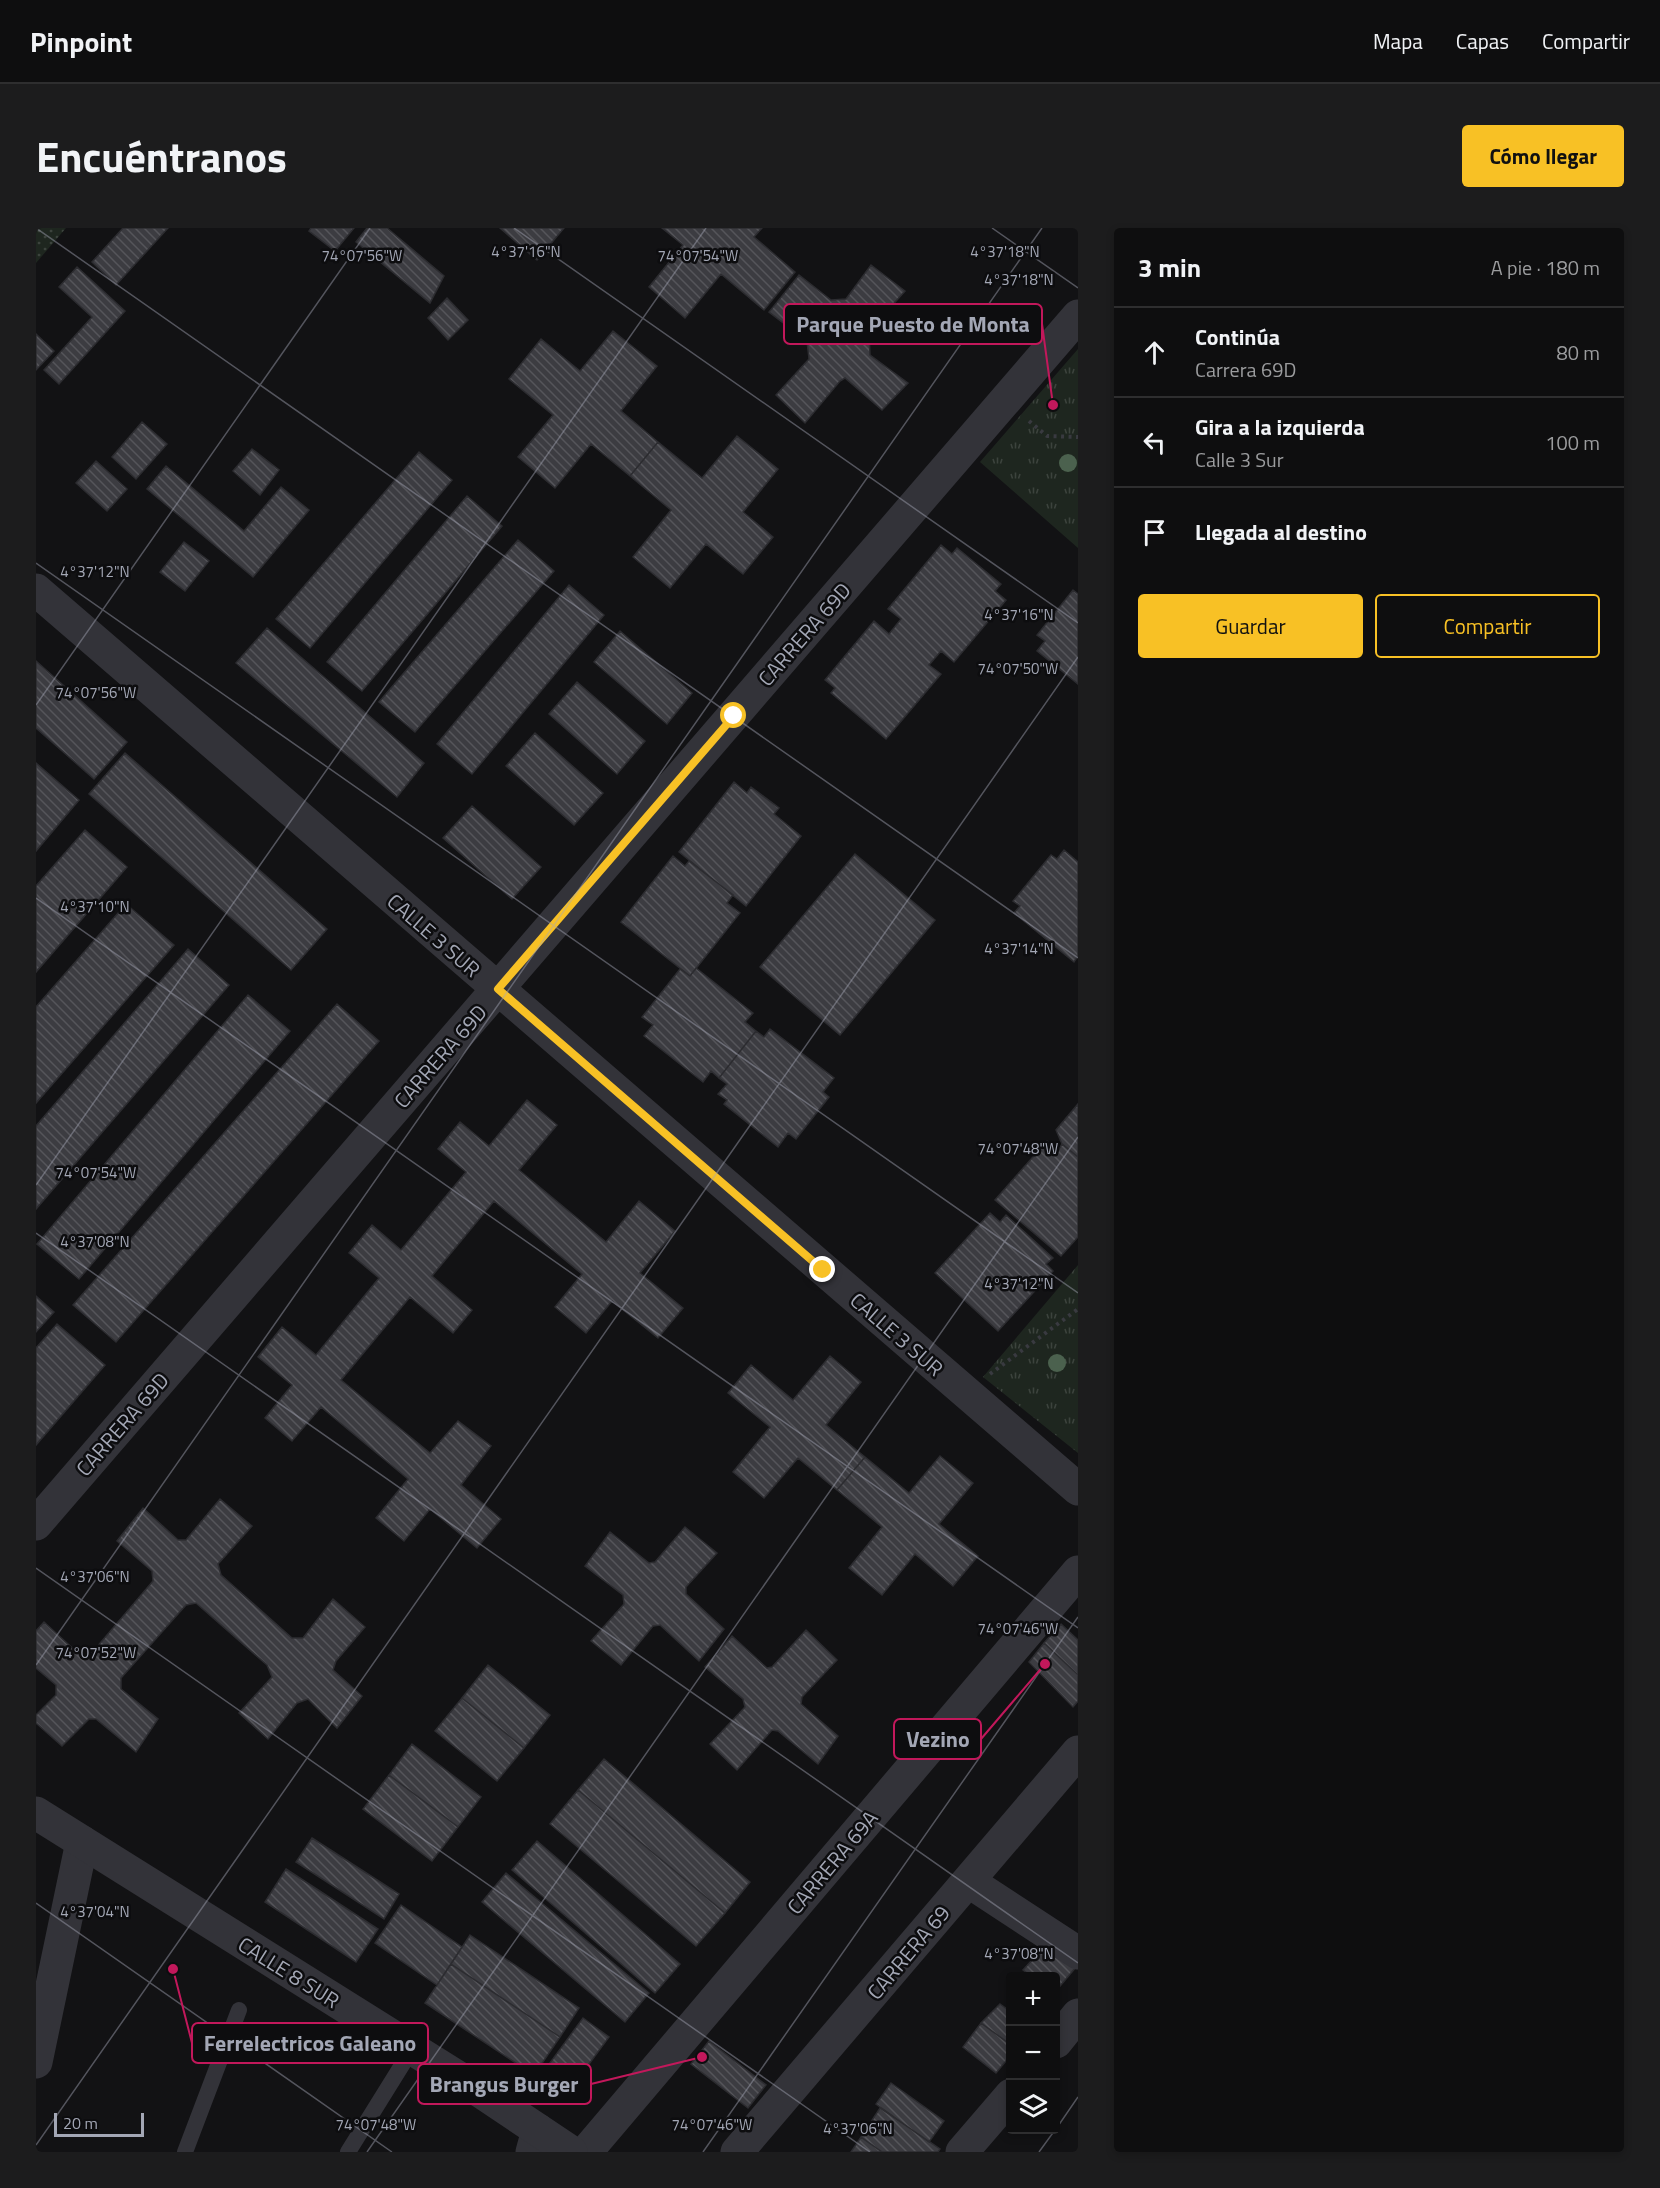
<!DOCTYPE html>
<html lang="es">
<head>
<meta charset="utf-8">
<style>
	:root { --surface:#0e0e0f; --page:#1c1c1d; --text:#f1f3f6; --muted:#9b9c9e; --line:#2e2e2f; --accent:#f8c125 }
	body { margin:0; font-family:"Titillium Web",sans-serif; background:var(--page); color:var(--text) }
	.controls { position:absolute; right:18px; bottom:18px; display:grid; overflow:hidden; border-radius:6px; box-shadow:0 3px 9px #0003 }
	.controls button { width:54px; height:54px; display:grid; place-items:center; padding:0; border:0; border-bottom:2px solid var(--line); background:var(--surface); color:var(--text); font:30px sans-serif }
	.scale { position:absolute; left:18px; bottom:15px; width:90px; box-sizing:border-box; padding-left:6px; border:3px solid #a3a7b5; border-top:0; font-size:16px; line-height:21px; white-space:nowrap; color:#a3a7b5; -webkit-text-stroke:4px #0d0d0f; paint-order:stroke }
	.stop { position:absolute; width:18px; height:18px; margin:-14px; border:4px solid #f8c125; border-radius:50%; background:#fff }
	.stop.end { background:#f8c125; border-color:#fff; box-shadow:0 2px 6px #0008 }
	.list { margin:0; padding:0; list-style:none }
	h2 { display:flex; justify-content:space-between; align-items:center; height:78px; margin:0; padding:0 24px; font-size:26px }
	h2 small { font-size:20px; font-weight:400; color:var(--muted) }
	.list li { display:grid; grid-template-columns:39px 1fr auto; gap:18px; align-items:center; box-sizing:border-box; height:90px; padding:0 24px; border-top:2px solid var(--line) }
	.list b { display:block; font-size:22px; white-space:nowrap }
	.list p { margin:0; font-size:20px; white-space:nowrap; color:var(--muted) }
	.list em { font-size:20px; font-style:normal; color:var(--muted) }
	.actions { display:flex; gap:12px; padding:18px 24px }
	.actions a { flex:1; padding:14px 0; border:2px solid var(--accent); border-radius:6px; text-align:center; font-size:21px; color:var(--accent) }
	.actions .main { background:var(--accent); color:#111 }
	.icon { flex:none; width:33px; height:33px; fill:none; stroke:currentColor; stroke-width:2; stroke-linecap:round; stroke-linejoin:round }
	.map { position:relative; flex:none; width:1042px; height:1924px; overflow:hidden; border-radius:6px }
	header { display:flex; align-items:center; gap:36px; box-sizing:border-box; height:84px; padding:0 30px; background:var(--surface); border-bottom:2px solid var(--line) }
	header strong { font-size:28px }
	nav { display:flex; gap:33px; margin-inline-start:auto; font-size:21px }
	.intro { display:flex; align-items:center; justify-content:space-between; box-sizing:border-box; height:144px; padding:0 36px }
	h1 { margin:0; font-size:42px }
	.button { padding:15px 27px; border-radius:6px; background:var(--accent); color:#111; font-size:21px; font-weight:700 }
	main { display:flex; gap:36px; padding:0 36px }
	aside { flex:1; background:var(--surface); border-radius:6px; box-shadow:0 3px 9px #0003 }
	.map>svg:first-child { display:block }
	.grass { fill:url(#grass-dots) }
	.park { fill:url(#park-tufts) }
	.building { fill:url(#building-back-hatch); stroke:#2c2c30; stroke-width:1.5 }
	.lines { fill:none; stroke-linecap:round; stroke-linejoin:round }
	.path { stroke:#393a40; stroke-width:4; stroke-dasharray:3 4.5; stroke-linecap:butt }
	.service { stroke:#333339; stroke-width:16 }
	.minor { stroke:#333339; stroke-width:33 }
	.tertiary { stroke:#333339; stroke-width:33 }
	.tree { fill:#4b614e }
	.route { stroke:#f8c125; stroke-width:8 }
	.ticks { fill:none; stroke:#a3a7b5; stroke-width:1.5; stroke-opacity:0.45 }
	.labels { text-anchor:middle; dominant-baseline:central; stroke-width:5; stroke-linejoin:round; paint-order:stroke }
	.street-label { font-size:21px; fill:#a3a7b5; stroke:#0d0d0f }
	.ticks-label { font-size:15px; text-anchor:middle; fill:#a3a7b5; stroke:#0d0d0f; stroke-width:5; stroke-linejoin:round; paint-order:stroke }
	.leader { fill:none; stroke:#c2185b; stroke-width:2 }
	.callout-dot { fill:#c2185b; stroke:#0d0d0f; stroke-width:2 }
	.callout { fill:#0d0d0f; stroke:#c2185b; stroke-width:2 }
	.callout-label { font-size:22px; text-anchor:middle; font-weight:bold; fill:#a3a7b5 }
</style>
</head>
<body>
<header>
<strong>Pinpoint</strong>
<nav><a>Mapa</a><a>Capas</a><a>Compartir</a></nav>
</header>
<div class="intro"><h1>Encuéntranos</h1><a class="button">Cómo llegar</a></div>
<main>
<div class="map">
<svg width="1042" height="1924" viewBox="0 0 1042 1924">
	<defs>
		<pattern id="grass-dots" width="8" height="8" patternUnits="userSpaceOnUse" patternTransform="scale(1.5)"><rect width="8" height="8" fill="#1e261f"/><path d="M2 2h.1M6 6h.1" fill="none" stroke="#3c433d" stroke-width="1.8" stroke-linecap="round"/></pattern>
		<pattern id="park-tufts" width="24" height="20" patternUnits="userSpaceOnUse" patternTransform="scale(1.5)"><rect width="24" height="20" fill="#1e261f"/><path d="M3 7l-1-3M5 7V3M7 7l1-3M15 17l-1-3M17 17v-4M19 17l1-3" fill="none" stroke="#3c433d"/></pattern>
		<pattern id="building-back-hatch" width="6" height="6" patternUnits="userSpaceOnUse" patternTransform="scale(1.5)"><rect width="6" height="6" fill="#3c3c41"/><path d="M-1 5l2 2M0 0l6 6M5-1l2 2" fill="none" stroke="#55555a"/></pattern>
	</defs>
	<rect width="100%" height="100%" fill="#121214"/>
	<path class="grass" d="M 0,0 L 30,0 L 0,35 Z"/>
	<path class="park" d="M 1042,121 L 1042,320 L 944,234 Z
		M 1042,1037 L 1042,1225 L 947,1149 Z"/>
	<path class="building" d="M 87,0 L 132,0 L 80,57 L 56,34 Z
		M 275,0 L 318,0 L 299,23 L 273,3 Z
		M 331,0 L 351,0 L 408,48 L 394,75 L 320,14 Z
		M 464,0 L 528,0 L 501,32 Z
		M 626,0 L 726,0 L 718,9 L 759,44 L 728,82 L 685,46 L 649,90 L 613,59 L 647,17 Z
		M 835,37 L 869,63 L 833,103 L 834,127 L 872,155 L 846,182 L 809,150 L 804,153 L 769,195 L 740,167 L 773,131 L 771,113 L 733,84 L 763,47 L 795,72 L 810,71 Z
		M 41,39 L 89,83 L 23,156 L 8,142 L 56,89 L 23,59 Z
		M 411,70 L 432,92 L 412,112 L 392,90 Z
		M 577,103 L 621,138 L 585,183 L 622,214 L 594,248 L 555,216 L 519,260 L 482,229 L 517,187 L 473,151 L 505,111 L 544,143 Z
		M 0,106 L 18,123 L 0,142 Z
		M 106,194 L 131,216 L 100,251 L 76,229 Z
		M 701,208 L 742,241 L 707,284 L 737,309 L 707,346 L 670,316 L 634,360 L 597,329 L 635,282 L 594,248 L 622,214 L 666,250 Z
		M 216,221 L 243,242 L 224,267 L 197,243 Z
		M 383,224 L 416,252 L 274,420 L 240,391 Z
		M 60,233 L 91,261 L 71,283 L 40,255 Z
		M 130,238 L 208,303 L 245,259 L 273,282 L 217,349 L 111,261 Z
		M 431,268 L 466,298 L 326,463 L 291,434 Z
		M 482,312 L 518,343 L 379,504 L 343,474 Z
		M 148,314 L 173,333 L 149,363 L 124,344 Z
		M 905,317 L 916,326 L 921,320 L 965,356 L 959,363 L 970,372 L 918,434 L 905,423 L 893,437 L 905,446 L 850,511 L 795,465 L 799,460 L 789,452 L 838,393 L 853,406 L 865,391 L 852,381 Z
		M 533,357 L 568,387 L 436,546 L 401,516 Z
		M 1037,362 L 1042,366 L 1042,456 L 1001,423 L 1009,413 L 1001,407 Z
		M 231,400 L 388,535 L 361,569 L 200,435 Z
		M 584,403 L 656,465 L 631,496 L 558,434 Z
		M 0,433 L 91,514 L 58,551 L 0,500 Z
		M 541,454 L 609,513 L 581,546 L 513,486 Z
		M 499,505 L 567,565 L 538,597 L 470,538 Z
		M 89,525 L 291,701 L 255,742 L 53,566 Z
		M 0,535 L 43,572 L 0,623 Z
		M 698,554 L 711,565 L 715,559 L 743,580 L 738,586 L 765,608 L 710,678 L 643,624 Z
		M 436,578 L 505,639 L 476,671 L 407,610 Z
		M 49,602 L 91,639 L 0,744 L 0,658 Z
		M 1028,622 L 1042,634 L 1042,728 L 1038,734 L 978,685 L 984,678 L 977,673 L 1015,627 L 1021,631 Z
		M 819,626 L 899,692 L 804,807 L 724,739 Z
		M 637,628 L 649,638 L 653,633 L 697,667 L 691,675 L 704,685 L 654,748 L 585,694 Z
		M 90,676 L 138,717 L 0,875 L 0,779 Z
		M 152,721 L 193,757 L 0,981 L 0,898 Z
		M 660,740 L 717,785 L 709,794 L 720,803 L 683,850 L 675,843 L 667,854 L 608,808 L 617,797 L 606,789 L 644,741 L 654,748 Z
		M 212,767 L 254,803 L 43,1051 L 1,1016 Z
		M 301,776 L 343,813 L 80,1114 L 37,1077 Z
		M 734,801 L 798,850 L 787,864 L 793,869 L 760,911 L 752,905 L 742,919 L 688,876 L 691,872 L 682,866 L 691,856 L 683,850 L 720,803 L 728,809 Z
		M 491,872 L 521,897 L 483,942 L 570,1014 L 603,973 L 639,1003 L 604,1045 L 647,1080 L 622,1110 L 576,1073 L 550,1105 L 519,1079 L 546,1046 L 458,973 L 396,1048 L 436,1082 L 417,1105 L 374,1069 L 305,1152 L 394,1225 L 422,1193 L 455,1218 L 425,1257 L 465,1291 L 441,1320 L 394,1281 L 368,1313 L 340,1290 L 372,1251 L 285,1179 L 256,1213 L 229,1190 L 256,1157 L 222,1129 L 246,1099 L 280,1127 L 343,1050 L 313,1025 L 336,997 L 365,1022 L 430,944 L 402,921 L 424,894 L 453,918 Z
		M 1042,876 L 1042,929 L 1026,916 L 1020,902 Z
		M 1011,913 L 1022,923 L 1026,916 L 1042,929 L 1042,1009 L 1025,1028 L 959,972 Z
		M 954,985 L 964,994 L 970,987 L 1017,1030 L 1010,1036 L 1017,1043 L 962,1103 L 899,1045 Z
		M 0,1068 L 18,1084 L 0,1104 Z
		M 21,1096 L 69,1137 L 0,1217 L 0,1120 Z
		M 794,1128 L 825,1154 L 790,1197 L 829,1229 L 801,1262 L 762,1230 L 728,1270 L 697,1244 L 734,1199 L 692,1165 L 715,1137 L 757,1172 Z
		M 904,1228 L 937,1255 L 903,1296 L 942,1328 L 917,1358 L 879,1326 L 846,1367 L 813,1340 L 846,1299 L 801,1262 L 829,1229 L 873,1265 Z
		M 184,1271 L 216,1298 L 182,1336 L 185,1347 L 256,1410 L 267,1410 L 297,1371 L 329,1399 L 300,1433 L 297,1442 L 326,1468 L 301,1500 L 272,1471 L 261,1475 L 232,1511 L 203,1485 L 236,1449 L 231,1437 L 160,1375 L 150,1377 L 85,1450 L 85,1461 L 122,1491 L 100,1524 L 60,1491 L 53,1491 L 26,1518 L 0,1495 L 0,1487 L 20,1467 L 20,1457 L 0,1440 L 0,1403 L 8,1394 L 44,1427 L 54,1427 L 117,1353 L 116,1343 L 81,1313 L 107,1280 L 142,1312 L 150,1312 Z
		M 649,1299 L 681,1325 L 650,1359 L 650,1366 L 688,1401 L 663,1433 L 624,1397 L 617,1398 L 585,1437 L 555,1413 L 588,1376 L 587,1367 L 549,1338 L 574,1304 L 613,1335 L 619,1334 Z
		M 1025,1396 L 1042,1412 L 1042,1447 L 1008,1415 Z
		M 770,1402 L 801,1432 L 766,1469 L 765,1476 L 802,1508 L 782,1536 L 742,1503 L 736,1502 L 701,1542 L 674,1516 L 709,1479 L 707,1471 L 669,1439 L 696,1408 L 731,1440 L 736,1439 Z
		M 1008,1415 L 1042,1447 L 1042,1473 L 1037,1479 L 993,1434 Z
		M 452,1437 L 514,1487 L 488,1520 L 426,1470 Z
		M 426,1470 L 488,1520 L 461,1553 L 399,1503 Z
		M 376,1516 L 445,1569 L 422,1599 L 353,1547 Z
		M 568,1531 L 714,1654 L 689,1685 L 542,1562 Z
		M 353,1547 L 422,1599 L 396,1633 L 327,1581 Z
		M 542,1562 L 689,1685 L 660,1718 L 514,1596 Z
		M 276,1610 L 363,1666 L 348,1691 L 260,1634 Z
		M 501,1613 L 644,1736 L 619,1765 L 476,1642 Z
		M 250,1641 L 342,1701 L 320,1734 L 229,1674 Z
		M 470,1645 L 613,1765 L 589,1794 L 446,1674 Z
		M 365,1677 L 426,1719 L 401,1757 L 339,1715 Z
		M 434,1707 L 543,1780 L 524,1809 L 415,1736 Z
		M 1012,1715 L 1040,1739 L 1020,1763 L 1020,1748 L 995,1748 L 987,1742 Z
		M 415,1736 L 524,1809 L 498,1847 L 389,1775 Z
		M 964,1776 L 975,1784 L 975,1817 L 945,1795 Z
		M 547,1790 L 573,1809 L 534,1862 L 508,1843 Z
		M 945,1795 L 975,1817 L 975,1827 L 960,1845 L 927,1819 Z
		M 673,1813 L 730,1857 L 712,1880 L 655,1836 Z
		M 855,1855 L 908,1893 L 893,1914 L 840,1876 Z
		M 844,1880 L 904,1921 L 902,1924 L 846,1924 L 825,1909 Z
		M 825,1909 L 846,1924 L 815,1924 Z"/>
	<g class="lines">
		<path class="path" d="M 993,193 L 1011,208 L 1042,209
			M 954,1146 L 1042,1081"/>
		<path class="service" d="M 149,1924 L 203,1782
			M 312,1924 L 376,1821"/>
		<path class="minor" d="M 0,362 L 1042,1261
			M 0,1296 L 1042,88
			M 932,1653 L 1042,1725
			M 1020,1814 L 1042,1787
			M 0,1834 L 46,1614
			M 496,1924 L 502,1902
			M 550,1924 L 1042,1344
			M 701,1924 L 1042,1524
			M 926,1924 L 975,1867"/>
		<path class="tertiary" d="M 0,1585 L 447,1865 L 535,1924"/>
	</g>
	<g class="tree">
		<circle cx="1032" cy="235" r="9"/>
		<circle cx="1021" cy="1135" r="9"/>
	</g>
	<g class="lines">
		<path class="route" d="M 698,488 L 462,761 L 787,1042"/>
	</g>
	<path class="ticks" d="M 0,0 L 1042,730M 478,0 L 1042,395M 956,0 L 1042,60M 0,335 L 1042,1065M 0,477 L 334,0M 0,670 L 1042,1400M 0,957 L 670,0M 0,1005 L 1042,1735M 0,1340 L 834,1924M 0,1437 L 1006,0M 0,1675 L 356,1924M 1020,1901 L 1042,1869M 0,1917 L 1042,429M 331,1924 L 1042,909M 667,1924 L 1042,1389M 1003,1924 L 1019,1902"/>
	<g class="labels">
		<g class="street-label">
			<text transform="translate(768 406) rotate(-49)">CARRERA 69D</text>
			<text transform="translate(398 707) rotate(41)">CALLE 3 SUR</text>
			<text transform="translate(404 828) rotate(-49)">CARRERA 69D</text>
			<text transform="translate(861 1106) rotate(41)">CALLE 3 SUR</text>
			<text transform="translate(86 1196) rotate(-49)">CARRERA 69D</text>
			<text transform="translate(796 1634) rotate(-50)">CARRERA 69A</text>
			<text transform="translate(872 1724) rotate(-50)">CARRERA 69</text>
			<text transform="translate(253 1744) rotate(32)">CALLE 8 SUR</text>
		</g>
	</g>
	<g class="ticks-label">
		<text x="490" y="29">4°37'16"N</text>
		<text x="969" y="29">4°37'18"N</text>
		<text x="326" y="33">74°07'56"W</text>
		<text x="662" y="33">74°07'54"W</text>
		<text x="983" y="57">4°37'18"N</text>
		<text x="59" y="349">4°37'12"N</text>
		<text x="983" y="392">4°37'16"N</text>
		<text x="982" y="446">74°07'50"W</text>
		<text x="60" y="470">74°07'56"W</text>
		<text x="59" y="684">4°37'10"N</text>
		<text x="983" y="726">4°37'14"N</text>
		<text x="982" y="926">74°07'48"W</text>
		<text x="60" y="950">74°07'54"W</text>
		<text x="59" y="1019">4°37'08"N</text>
		<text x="983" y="1061">4°37'12"N</text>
		<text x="59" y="1354">4°37'06"N</text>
		<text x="982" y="1406">74°07'46"W</text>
		<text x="60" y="1430">74°07'52"W</text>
		<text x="59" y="1689">4°37'04"N</text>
		<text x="983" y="1731">4°37'08"N</text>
		<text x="340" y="1902">74°07'48"W</text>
		<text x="676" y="1902">74°07'46"W</text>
		<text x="822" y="1906">4°37'06"N</text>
	</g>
	<path class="leader" d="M1017 177L1006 96M1009 1436L945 1511M137 1741L156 1815M666 1829L555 1856"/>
	<g class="callout-dot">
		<circle cx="1017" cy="177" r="6"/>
		<circle cx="1009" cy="1436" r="6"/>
		<circle cx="137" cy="1741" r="6"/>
		<circle cx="666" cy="1829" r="6"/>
	</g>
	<g class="callout">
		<rect x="748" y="76" width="258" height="40" rx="6"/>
		<rect x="858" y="1491" width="87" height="40" rx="6"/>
		<rect x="156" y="1795" width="236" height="40" rx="6"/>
		<rect x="382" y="1836" width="173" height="40" rx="6"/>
	</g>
	<g class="callout-label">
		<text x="877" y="104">Parque Puesto de Monta</text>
		<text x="902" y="1519">Vezino</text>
		<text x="274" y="1823">Ferrelectricos Galeano</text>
		<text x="468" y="1864">Brangus Burger</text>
	</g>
</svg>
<div class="controls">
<button>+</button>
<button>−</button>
<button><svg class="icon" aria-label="layers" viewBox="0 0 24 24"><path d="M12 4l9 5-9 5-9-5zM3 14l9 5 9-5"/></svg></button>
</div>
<div class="scale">20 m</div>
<div class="stop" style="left:698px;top:488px"></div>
<div class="stop end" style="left:787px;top:1042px"></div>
</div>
<aside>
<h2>3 min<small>A pie · 180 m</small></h2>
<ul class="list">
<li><svg class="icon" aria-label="ahead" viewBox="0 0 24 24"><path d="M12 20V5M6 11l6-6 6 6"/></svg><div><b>Continúa</b><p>Carrera 69D</p></div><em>80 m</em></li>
<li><svg class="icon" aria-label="left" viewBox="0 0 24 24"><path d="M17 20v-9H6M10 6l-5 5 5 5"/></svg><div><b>Gira a la izquierda</b><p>Calle 3 Sur</p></div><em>100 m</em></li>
<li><svg class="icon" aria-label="arrive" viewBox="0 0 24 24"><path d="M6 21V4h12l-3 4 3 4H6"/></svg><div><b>Llegada al destino</b></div></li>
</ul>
<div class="actions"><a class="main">Guardar</a><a>Compartir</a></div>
</aside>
</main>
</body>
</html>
